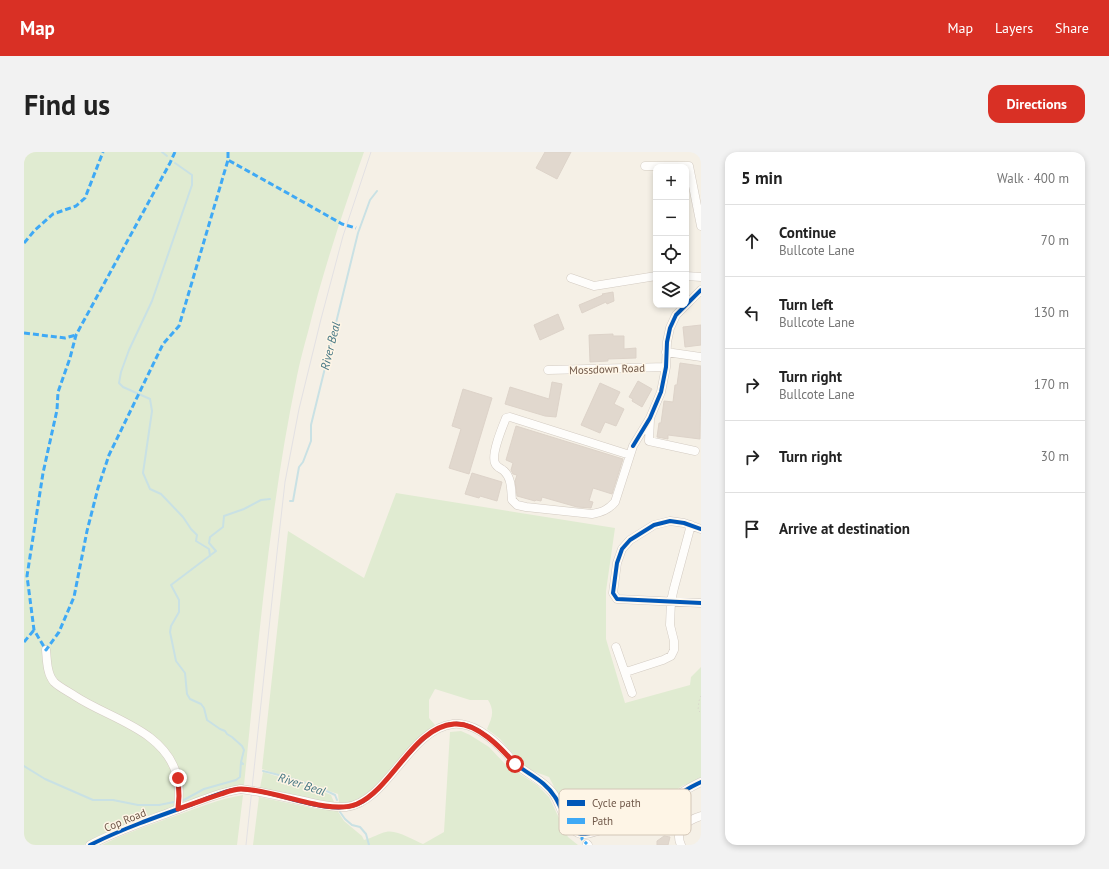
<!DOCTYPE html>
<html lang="en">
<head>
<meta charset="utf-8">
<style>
	:root { --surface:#fff; --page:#f2f2f2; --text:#222; --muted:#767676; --line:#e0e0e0; --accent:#d93025 }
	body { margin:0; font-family:"PT Sans",sans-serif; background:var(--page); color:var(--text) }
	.controls { position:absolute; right:12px; top:12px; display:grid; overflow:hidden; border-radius:8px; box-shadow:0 2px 6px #0003 }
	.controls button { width:36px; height:36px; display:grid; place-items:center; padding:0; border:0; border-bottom:1px solid var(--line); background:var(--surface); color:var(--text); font:20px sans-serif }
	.stop { position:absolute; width:12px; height:12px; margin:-9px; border:3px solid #d93025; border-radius:50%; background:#fff }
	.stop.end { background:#d93025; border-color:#fff; box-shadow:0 1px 4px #0008 }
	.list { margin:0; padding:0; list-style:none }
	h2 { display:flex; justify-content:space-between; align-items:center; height:52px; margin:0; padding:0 16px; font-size:17px }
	h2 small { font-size:13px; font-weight:400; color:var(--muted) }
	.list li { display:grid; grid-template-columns:26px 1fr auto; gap:12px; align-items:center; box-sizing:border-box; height:72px; padding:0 16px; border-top:1px solid var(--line) }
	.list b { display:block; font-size:15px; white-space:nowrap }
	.list p { margin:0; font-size:13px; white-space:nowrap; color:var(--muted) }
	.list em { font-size:13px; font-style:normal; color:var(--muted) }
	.icon { flex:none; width:22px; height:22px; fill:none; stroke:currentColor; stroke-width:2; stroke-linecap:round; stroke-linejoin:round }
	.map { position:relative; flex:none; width:677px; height:693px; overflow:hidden; border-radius:12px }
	header { display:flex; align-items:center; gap:24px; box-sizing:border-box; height:56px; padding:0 20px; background:var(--accent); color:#fff }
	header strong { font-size:19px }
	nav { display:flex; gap:22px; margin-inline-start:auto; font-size:14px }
	.intro { display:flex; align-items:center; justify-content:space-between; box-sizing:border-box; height:96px; padding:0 24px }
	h1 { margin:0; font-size:28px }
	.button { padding:10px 18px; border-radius:12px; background:var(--accent); color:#fff; font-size:14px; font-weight:700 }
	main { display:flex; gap:24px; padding:0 24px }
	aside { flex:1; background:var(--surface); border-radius:12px; box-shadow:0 2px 6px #0003 }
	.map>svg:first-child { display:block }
	.green { fill:#e0ebd1 }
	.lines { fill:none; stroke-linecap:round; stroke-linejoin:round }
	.stream { stroke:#c9e1e4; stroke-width:2 }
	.building { fill:#e1d8ce; stroke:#ddd3c9 }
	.minor-casing { stroke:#d3cbc2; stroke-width:9 }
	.path { stroke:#d6cfc9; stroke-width:1; stroke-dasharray:1 3; stroke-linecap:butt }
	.minor { stroke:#fefdfb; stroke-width:8 }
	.tram { stroke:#e3e1e3; stroke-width:1 }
	.minor-bridge-casing { stroke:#d3cbc2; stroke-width:9; stroke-linecap:butt }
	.minor-bridge { stroke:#fefdfb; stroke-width:8 }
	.quiet { stroke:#3fa9f5; stroke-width:3; stroke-dasharray:6 3; stroke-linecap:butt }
	.cycleway-casing { stroke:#fef5e6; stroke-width:6 }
	.cycleway { stroke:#0057b8; stroke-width:4 }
	.route { stroke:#d93025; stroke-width:5 }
	.labels { text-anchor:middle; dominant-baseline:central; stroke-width:3; stroke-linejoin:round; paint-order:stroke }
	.street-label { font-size:11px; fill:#705849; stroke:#fef5e6 }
	.water-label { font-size:12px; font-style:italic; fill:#447683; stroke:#fef5e6 }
	.key { fill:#fef5e6; stroke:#d3c6b7; stroke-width:1 }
	.key-label { font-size:11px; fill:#705849 }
</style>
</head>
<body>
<header>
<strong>Map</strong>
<nav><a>Map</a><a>Layers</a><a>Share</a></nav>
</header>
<div class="intro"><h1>Find us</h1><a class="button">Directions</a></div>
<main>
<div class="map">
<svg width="677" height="693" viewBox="0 0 677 693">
	<rect width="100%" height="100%" fill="#f5f0e6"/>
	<path class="green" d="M 0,0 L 340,0 C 319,59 299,119 284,180 C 280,194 276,209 273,224 C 245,359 234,496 220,633 L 202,637 L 116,668 L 60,693 L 0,693 Z
		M 372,341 L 591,376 L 582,439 L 582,487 L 601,551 L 666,533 L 667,525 L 677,515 L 677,627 L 658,634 L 610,667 L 558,677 L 552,674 L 548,669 L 525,625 L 501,616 L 476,587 L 463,577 C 468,566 471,559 464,548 L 446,548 L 411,537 L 405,548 L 405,566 L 411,573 C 398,586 385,599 372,612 C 361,623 352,637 339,645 C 331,650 324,651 315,651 L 314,642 L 238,617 L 264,379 L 340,426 Z
		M 437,579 L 446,583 L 465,595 L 482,613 L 513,633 L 525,645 L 544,685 L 554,693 L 229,693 L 235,645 L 293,657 L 313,658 L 320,669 L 338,684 L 340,688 C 349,686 355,681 362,680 C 372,677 389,688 399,692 L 420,680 L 426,580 Z
		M 239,620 L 282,633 L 307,643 L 310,650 L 302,650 L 236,636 Z
		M 219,643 L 213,693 L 78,693 C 101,681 126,673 151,664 C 173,656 195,647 219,643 Z"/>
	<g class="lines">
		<path class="stream" d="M 138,0 L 143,4
			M 151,11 L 168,23 L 168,33 L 128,149 L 105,198 L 97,220 L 95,231 L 99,235 L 126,247 L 128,259 L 119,321 L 126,337 L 137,342 L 159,365 L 167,377 L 173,383 L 172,389 L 185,397 L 186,404
			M 266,349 L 269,349 L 275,315 L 279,310 L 287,289 L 287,273 L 334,81 L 346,48 L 353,39
			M 219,612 L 217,610 L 220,598 L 218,594 L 208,585 L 203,582 L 201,579 L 196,577 L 183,568 L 180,556 L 177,552 L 166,547 L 163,542 L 161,521 L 152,509 L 146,480 L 147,474 L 155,460 L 155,448 L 147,433 L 192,399 L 185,391 L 186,385 L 199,375 L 200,364 L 220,357 L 237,348 L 246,347
			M 0,614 L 21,627 L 69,648 L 89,648 L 114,653 L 135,653 L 150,650
			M 239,619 C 264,625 289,632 311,643 L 313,648
			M 158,649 L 180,637 L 212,628 L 216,625 L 217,610
			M 316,660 L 321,667 L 328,673 L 336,675 L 342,682 L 345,693"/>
	</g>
	<path class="building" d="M 521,0 L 547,0 L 533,27 L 512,16 Z
		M 589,140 L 590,149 L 583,152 L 582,150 L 558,161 L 555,153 L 579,143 L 578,142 Z
		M 534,162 L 540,177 L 516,188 L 510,173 Z
		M 677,173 L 677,193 L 661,195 L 659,175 Z
		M 589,182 L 589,184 L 600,184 L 600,197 L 612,196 L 612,206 L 584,207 L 584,209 L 566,210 L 565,183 Z
		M 656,211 L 677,214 L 676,287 L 644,283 L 644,287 L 633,285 L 635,271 L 637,271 L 640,249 L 649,250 L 651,233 L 653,233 Z
		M 614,229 L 628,237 L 618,255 L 608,249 L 609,247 L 605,245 Z
		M 528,230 L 538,232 L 532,265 L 521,264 L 481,252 L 486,235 L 525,247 Z
		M 576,231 L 596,240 L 590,252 L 600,257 L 592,274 L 581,270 L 576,281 L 557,273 Z
		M 439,237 L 468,246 L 445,322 L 425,316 L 437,277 L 428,274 Z
		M 492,274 L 599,307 L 588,342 L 569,336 L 565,349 L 569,350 L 567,356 L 553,355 L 518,345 L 517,349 L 512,348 L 511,349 L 493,344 L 491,329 L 493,323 L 489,322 L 487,318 L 489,311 L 482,308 Z
		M 448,321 L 478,330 L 473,349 L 456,344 L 455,346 L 441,342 Z
		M 640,684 L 646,685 L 644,693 L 633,693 L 633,689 Z"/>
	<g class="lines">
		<g class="minor-casing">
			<path id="minor" d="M 621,14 L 665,14 L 677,74
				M 662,124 L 677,125
				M 547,126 L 570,134 L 632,124
				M 642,200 L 677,205
				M 524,218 L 642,215
				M 626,267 L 625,289 L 671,299
				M 606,303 L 486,265 L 482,266 C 478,276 467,302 471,311 C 473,316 477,316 480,319 C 488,326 487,339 488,348 L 493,353 L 502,355 L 568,362 C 578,360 584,358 591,350 L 609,294 L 626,266 L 637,240 L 642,215 L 643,190 L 646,176 L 652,163 L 677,138
				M 677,377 L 660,371 L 646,369 L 630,373 L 606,388 L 598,397 L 593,411 L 589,441 L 593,447 L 677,451
				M 592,495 L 608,541
				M 22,498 C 23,509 23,522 30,530 C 35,535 45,540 51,544 C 86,567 141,578 153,624 C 156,634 155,647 154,657
				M 602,520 L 639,508 L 647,504 L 650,498 L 650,489 L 646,473 L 647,449 L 650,436 L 667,373
				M 236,640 C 250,643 265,646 280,649 C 293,652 307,656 322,655 C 364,650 385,577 429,572 C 450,570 470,588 483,602 C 486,606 489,610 493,613 C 505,623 519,628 529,641 C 537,652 542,679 557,682 C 564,683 572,679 578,678 C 589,675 603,676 613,670 C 635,658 654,640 677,630
				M 563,692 L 564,693
				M 66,693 C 90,680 117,671 144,661 C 168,652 192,641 217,637
				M 657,693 C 650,678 663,668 677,664"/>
		</g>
		<path class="path" d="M 677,544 L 675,549 L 674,558 L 677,561"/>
		<use href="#minor" class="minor"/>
		<path class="tram" d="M 222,693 L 253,401 L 261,330 L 275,257 L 297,167 L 319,84 L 347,0"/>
		<g class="minor-bridge-casing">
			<path id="minor-bridge" d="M 217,637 L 236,640"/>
		</g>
		<use href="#minor-bridge" class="minor-bridge"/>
		<path class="quiet" d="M 151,0 L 146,11 L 52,183 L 46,206 L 34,240 L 33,258 L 19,321 L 3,424 L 10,478 L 22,498 L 35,480 L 50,445 L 63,379 L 74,336 L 85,303 L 139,192 L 155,174 L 204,8
			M 204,0 L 204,8 L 258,38 L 318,72 L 332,76
			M 0,91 L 11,78 L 29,62 L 52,54 L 61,46 L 79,0
			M 0,181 L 41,186 L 52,183
			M 0,490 L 10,478
			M 558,682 L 558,687 L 563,692"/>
		<g class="cycleway-casing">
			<path id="cycleway" d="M 609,294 L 626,266 L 637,240 L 642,215 L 643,190 L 646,176 L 652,163 L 677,138
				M 677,377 L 660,371 L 646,369 L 630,373 L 606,388 L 598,397 L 593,411 L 589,441 L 593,447 L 677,451
				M 66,693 C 98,677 132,665 166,653 C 180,648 202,637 217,637 C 250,637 304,665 334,652 C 368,636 394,568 436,572 C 454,574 471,590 483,603 C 486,606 489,610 493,613 C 507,624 521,629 531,645 C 538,655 543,679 557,682 C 565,683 578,677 585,676 C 594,675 602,675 610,672 C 617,670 623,664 628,660 C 644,649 659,638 677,630"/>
		</g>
		<use href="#cycleway" class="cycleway"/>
	</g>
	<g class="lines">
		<path class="route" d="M 154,626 L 155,644 L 154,657 C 168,652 182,647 197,642 C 203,640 210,637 217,637 C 250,637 304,664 333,652 C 369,636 389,575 430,572 C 453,570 477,596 491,612"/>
	</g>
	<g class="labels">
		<g class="street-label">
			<text transform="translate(583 217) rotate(-2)">Mossdown Road</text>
			<text transform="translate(101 668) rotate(-22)">Cop Road</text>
		</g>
		<g class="water-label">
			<text transform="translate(306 194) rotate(-76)">River Beal</text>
			<text transform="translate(278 632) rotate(18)">River Beal</text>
		</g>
	</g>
	<rect x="535" y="637" width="132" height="46" rx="6" class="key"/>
	<rect x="543" y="648" width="18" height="6" fill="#0057b8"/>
	<rect x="543" y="666" width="18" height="6" fill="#3fa9f5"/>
	<g class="key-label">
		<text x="568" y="655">Cycle path</text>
		<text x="568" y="673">Path</text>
	</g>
</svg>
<div class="controls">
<button>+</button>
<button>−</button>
<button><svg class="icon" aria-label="locate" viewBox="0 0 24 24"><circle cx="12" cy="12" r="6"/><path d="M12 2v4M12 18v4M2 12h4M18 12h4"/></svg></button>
<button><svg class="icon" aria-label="layers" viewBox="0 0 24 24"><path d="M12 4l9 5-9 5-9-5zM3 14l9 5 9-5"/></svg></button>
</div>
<div class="stop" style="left:491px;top:612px"></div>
<div class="stop end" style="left:154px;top:626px"></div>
</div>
<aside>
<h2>5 min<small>Walk · 400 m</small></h2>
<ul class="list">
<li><svg class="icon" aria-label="ahead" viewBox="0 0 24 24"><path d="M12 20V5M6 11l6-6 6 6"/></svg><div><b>Continue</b><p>Bullcote Lane</p></div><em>70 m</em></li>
<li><svg class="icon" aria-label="left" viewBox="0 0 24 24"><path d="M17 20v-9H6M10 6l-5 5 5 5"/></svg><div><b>Turn left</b><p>Bullcote Lane</p></div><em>130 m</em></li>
<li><svg class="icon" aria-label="right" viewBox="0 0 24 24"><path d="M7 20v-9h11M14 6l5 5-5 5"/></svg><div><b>Turn right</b><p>Bullcote Lane</p></div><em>170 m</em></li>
<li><svg class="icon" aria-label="right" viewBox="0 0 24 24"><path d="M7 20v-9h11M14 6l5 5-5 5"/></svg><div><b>Turn right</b></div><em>30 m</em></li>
<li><svg class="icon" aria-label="arrive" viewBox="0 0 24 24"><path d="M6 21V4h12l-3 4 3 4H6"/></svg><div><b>Arrive at destination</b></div></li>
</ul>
</aside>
</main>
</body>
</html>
